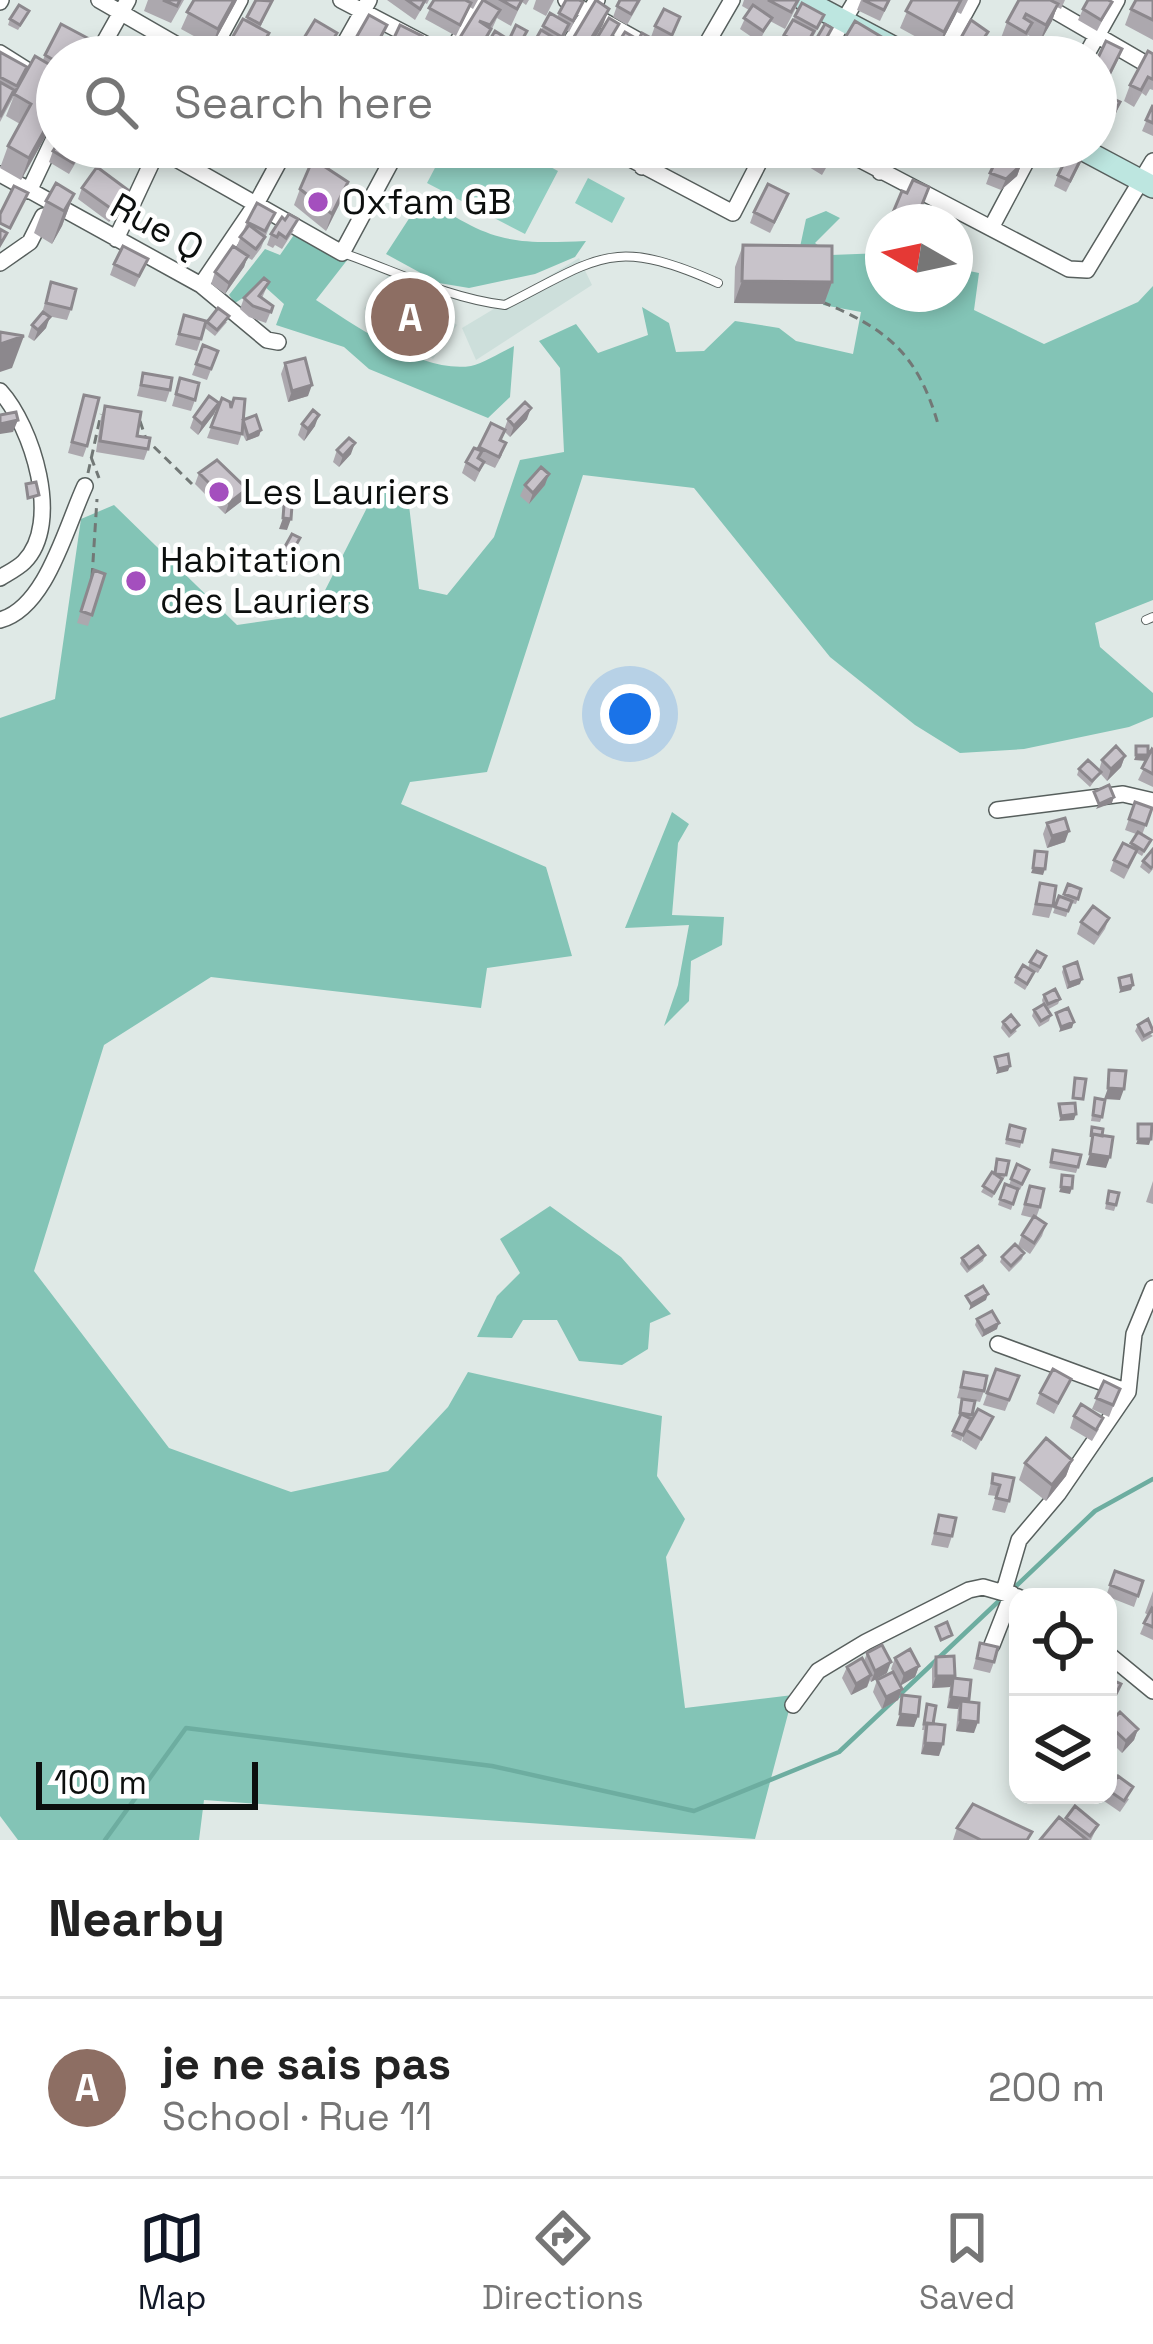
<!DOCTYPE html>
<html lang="en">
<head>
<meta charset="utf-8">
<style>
	:root { --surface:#fff; --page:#f6f6f6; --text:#222; --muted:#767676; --line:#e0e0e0; --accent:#111827 }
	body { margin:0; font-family:"Space Grotesk",sans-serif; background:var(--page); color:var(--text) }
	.controls { position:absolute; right:36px; bottom:36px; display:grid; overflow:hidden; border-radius:24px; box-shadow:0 6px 18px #0003 }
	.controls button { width:108px; height:108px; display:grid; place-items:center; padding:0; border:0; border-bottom:3px solid var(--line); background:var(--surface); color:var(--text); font:60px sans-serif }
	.compass { position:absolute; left:865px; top:204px; width:108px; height:108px; border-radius:50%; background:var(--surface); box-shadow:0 6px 18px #0003; rotate:279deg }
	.scale { position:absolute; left:36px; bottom:30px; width:222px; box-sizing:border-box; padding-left:12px; border:6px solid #0c0f0e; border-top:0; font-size:33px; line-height:42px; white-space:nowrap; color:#0c0f0e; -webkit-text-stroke:9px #fff; paint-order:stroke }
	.you { position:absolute; left:630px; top:714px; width:42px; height:42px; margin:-30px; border:9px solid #fff; border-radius:50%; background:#1a73e8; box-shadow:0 0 0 18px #1a73e833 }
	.badge { display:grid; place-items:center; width:78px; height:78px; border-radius:50%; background:var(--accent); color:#fff; font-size:39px; font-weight:700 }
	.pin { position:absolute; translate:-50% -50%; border:6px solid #fff; box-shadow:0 3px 12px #0006 }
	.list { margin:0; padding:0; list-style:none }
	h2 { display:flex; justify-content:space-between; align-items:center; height:156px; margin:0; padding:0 48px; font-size:51px }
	h2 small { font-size:39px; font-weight:400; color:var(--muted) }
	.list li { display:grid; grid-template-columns:78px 1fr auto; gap:36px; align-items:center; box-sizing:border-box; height:180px; padding:0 48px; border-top:3px solid var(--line) }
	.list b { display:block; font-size:45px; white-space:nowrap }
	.list p { margin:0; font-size:39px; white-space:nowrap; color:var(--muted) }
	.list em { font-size:39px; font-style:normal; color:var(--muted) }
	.icon { flex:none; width:66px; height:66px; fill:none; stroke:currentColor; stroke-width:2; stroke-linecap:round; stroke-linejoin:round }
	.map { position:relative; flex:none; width:1153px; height:1840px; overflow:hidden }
	.search { position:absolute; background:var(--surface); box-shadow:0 6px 18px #0003; left:36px; right:36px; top:36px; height:132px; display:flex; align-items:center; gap:30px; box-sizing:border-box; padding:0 42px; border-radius:66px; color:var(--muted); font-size:45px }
	.sheet { height:336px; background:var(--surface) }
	nav { display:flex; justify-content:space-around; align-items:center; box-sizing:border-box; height:168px; border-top:3px solid var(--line); background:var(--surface); font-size:33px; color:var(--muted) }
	nav a { display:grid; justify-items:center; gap:6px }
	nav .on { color:var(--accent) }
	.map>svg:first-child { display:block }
	.built { fill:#cddfdb }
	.green { fill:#90cec1 }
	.forest { fill:#83c4b6 }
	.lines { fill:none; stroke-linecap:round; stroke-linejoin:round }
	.stream { stroke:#6dada0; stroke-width:4.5 }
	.lane-casing { stroke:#575f5d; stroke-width:10 }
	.street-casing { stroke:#575f5d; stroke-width:18 }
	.secondary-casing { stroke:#575f5d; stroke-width:24 }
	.path { stroke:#727876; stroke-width:3; stroke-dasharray:9 6; stroke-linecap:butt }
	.lane { stroke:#fff; stroke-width:8 }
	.street { stroke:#fff; stroke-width:15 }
	.secondary { stroke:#bde6e0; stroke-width:21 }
	.wall { fill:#aca8ae }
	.shaded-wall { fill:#8c888d }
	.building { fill:#c8c3ca; stroke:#8c888d; stroke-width:3 }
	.poi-dot { fill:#a44fbe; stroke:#fff; stroke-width:4.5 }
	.labels { text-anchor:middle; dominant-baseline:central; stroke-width:9; stroke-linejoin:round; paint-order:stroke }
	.poi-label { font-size:36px; fill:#0c0f0e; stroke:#fff; text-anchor:start }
	.street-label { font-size:36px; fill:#0c0f0e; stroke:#fff }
</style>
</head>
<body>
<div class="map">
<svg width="1153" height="1840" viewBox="0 0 1153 1840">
	<rect width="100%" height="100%" fill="#dfe9e6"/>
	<path class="built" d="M 579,258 L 592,285 L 476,360 L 462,328 Z
		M 388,275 L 457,325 L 433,359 L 364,309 Z"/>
	<path class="green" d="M 446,147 L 513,147 L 558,171 L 525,234 L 427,183 Z
		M 588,178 L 625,198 L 612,223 L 575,203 Z"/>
	<path class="forest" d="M 423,197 C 490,240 505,245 586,241 L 575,257 L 535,274 L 469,288 L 439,283 L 386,254 Z
		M 826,211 L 840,218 L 815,243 L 831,255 L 883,253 L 883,294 L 955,294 L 955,268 L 979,273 L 974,310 L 1044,344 L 1138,302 L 1153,286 L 1153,600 L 1095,623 L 1100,647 L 1153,693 L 1153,717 L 1129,727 L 1024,749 L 960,753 L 915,725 L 830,657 L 694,488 L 583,475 L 487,772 L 410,782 L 401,804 L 546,867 L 572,956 L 487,968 L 481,1008 L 211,977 L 104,1045 L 34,1271 L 169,1448 L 291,1492 L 388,1471 L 448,1407 L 468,1372 L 662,1416 L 657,1476 L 685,1519 L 666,1557 L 685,1708 L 793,1695 L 755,1839 L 204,1800 L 199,1840 L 18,1840 L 0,1816 L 0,718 L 55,699 L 81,519 L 114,505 L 237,625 L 313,614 L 376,490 L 408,497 L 419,589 L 447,595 L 494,537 L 520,460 L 564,452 L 560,368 L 539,341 L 576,324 L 598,353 L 648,335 L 642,307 L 669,323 L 676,352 L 704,351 L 735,321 L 779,328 L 796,341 L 853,354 L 861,312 L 823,305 L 831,270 L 797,261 L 806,219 Z
		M 296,232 L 348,259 L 316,300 C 354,325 423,374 471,366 C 484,363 501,352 514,346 L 510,397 L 488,418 L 369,369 L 344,347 L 276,325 L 284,304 L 263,285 L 235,303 L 229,295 L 265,249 L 280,255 Z
		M 672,812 L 689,824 L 678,843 L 672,915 L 724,917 L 722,945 L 691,961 L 689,1001 L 664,1026 L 678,985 L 689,925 L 625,928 Z
		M 550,1206 L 621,1257 L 671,1314 L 650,1323 L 648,1349 L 622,1365 L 579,1361 L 557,1320 L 523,1320 L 512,1338 L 477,1337 L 497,1296 L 520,1273 L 500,1239 Z"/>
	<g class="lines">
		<path class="stream" d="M 1014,1588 L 1095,1511 L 1153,1479
			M 105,1840 L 186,1728 L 492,1766 L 694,1811 L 839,1752 L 1001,1599"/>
		<g class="lane-casing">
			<path id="lane" d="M 343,253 C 397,272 448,298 505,305 C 600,257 612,236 718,283
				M 1146,620 L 1153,617"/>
		</g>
		<g class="street-casing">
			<path id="street" d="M 99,0 L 198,57
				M 341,0 L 450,57
				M 566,0 L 668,57
				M 1036,0 L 1153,68
				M 0,2 L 1,0
				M 0,53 L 57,89
				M 96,57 L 128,0
				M 209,57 L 240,0
				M 337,57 L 369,0
				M 449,57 L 481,0
				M 561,57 L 597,0
				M 699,57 L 732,0
				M 822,57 L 856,0
				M 941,57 L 972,0
				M 1085,57 L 1117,0
				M 155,147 L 342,253 L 399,147
				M 367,147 L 391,161
				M 608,147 L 733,213 L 767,147
				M 836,147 L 1069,269 L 1087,270 L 1153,161
				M 642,167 L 652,147
				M 880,172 L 893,147
				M 0,174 L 201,285 L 267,340 L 278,342
				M 29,191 L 57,132
				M 991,228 L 1034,147
				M 116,239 L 159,147
				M 0,263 L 30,242 L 43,216
				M 201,285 L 256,204 L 287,147
				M 0,391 C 32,426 63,523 24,562 C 18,568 8,573 0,578
				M 0,620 C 46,608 66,527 85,486
				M 997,810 L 1123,794 L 1153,801
				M 998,1344 L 1120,1389
				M 1004,1591 L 1019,1540 L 1058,1494 L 1128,1392 L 1134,1334 L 1153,1288
				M 992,1645 L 1012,1594
				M 1108,1654 L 1153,1691
				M 793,1705 L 818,1671 L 866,1642 L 969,1590 L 983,1587 L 1018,1597"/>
		</g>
		<g class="secondary-casing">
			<path id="secondary" d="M 804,0 L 912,57
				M 1078,147 L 1153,187"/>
		</g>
		<path class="path" d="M 822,302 C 888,329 918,355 938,424
			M 140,421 L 146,439 L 192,484
			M 91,457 L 99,478
			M 88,473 L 101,414
			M 92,577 L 97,499"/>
		<use href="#lane" class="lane"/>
		<use href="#street" class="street"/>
		<use href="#secondary" class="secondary"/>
	</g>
	<path class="wall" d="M 148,0 L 184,0 L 171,23 L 144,11 Z
		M 194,0 L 237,0 L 212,46 L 181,29 Z
		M 256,0 L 272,1 L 260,28 L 265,44 L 258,57 L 224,56 L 228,45 L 246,20 Z
		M 387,0 L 429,0 L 427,4 L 425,3 L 415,20 Z
		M 434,0 L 478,0 L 473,9 L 470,7 L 456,36 L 425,19 Z
		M 482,0 L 529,0 L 526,5 L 522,2 L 511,26 L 497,18 L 487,40 L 477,57 L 466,57 L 455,51 L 459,39 Z
		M 536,0 L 554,0 L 546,16 L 533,9 Z
		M 566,0 L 583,2 L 579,13 L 569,32 L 567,31 L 555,57 L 524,57 L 530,52 L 550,13 L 557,17 Z
		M 641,0 L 627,25 L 613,17 L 617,6 Z
		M 744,0 L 800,0 L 785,29 L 770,21 L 759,42 L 740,29 L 749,10 L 742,6 Z
		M 861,0 L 890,0 L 880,21 L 857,10 Z
		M 912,0 L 968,0 L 961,14 L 957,12 L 938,49 L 900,28 Z
		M 1019,0 L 1065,0 L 1061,9 L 1057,7 L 1052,21 L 1040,42 L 1028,35 L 1020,50 L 1001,38 L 1007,22 Z
		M 1153,0 L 1153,40 L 1125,25 L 1131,9 Z
		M 1112,2 L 1097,31 L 1078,20 L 1083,9 Z
		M 802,3 L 819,26 L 802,57 L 799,57 L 780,47 L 784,35 Z
		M 27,16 L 18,30 L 8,25 L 10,19 Z
		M 387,25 L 372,57 L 348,56 L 352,45 Z
		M 655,26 L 676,29 L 668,46 L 651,37 Z
		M 527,31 L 516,53 L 506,48 L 502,57 L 480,57 L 482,53 Z
		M 625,32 L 637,39 L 635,45 L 642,33 L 662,44 L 657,57 L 630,57 L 635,45 L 628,56 L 616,49 Z
		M 337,33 L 325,57 L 313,57 L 300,49 L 304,38 Z
		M 985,39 L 991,44 L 986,57 L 955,57 L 958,43 Z
		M 95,42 L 89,57 L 57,57 L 57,116 L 21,180 L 0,168 L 8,146 L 20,124 L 6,116 L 14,96 L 0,122 L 0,52 L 21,83 L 43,60 L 45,55 Z
		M 890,42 L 884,57 L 835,57 L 839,48 Z
		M 1153,54 L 1153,90 L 1150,89 L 1146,96 L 1142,93 L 1134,107 L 1124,101 L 1130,85 Z
		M 1118,60 L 1101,94 L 1114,119 L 1101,143 L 1096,140 L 1096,62 Z
		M 1153,105 L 1153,136 L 1142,131 Z
		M 57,147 L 85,147 L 69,174 L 49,162 L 53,151 Z
		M 629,147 L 646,147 L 643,155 L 628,148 Z
		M 1015,147 L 1027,147 L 1023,155 L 1014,150 Z
		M 808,153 L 834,154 L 822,175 L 804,164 Z
		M 1081,162 L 1066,192 L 1054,186 L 1058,175 Z
		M 1021,165 L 1017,176 L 1001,190 L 986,184 L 990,173 Z
		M 82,188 L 123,201 L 109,222 L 78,199 Z
		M 300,189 L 342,199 L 326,231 L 294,205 Z
		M 74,194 L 62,226 L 52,244 L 34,233 L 46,201 Z
		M 784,205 L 770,233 L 750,223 L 754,212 Z
		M 275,213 L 261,248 L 252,260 L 247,257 L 244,267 L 225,294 L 211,284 L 215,272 L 236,248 L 247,222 Z
		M 294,230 L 282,249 L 275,245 L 273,248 L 267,245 L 271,234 Z
		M 743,245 L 832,282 L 824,304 L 734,303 L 735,267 Z
		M 148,259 L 135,287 L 110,275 L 114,264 Z
		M 51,282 L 71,309 L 67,320 L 48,316 L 46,328 L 34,341 L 28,337 L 32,325 L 42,313 Z
		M 269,282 L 262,298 L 273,306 L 266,323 L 249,317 L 240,309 L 244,298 Z
		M 184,315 L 201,339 L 197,351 L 175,345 Z
		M 207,322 L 227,322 L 215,336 L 205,328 Z
		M 203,345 L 218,351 L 207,380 L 192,375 Z
		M 285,363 L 308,396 L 288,402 L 281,374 Z
		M 143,373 L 170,390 L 166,402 L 137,396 Z
		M 180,378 L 195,400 L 191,411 L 172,406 Z
		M 84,395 L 87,446 L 83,457 L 68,453 Z
		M 222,398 L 243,420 L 261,430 L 259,436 L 246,441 L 242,433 L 238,445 L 207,438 Z
		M 219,403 L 214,414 L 198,435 L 190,428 L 194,417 Z
		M 105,406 L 148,449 L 144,460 L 96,452 L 101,417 Z
		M 508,419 L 527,419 L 510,437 L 505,432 L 501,441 L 502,455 L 495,468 L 484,463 L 475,482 L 462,473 L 466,462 L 478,449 L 491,423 L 504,430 Z
		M 302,424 L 315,426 L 304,441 L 298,435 Z
		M 337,450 L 351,454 L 339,467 L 333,462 Z
		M 199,473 L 243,500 L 225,514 L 195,484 Z
		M 525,485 L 545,485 L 529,504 L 520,496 Z
		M 300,538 L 287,566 L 279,561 L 283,550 Z
		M 94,570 L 105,574 L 88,626 L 77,623 Z
		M 1153,750 L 1153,787 L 1138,780 Z
		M 1125,756 L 1121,767 L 1107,781 L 1100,773 L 1090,787 L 1077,775 L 1079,769 L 1099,770 L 1102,760 Z
		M 1135,802 L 1152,808 L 1142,835 L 1151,840 L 1142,856 L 1137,853 L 1124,879 L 1110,871 L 1114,860 L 1130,846 L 1136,834 L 1125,830 Z
		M 1047,823 L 1065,842 L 1047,848 L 1043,834 Z
		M 1143,861 L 1153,869 L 1149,874 L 1140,867 Z
		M 1040,883 L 1053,906 L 1049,918 L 1032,915 Z
		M 1068,884 L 1081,889 L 1076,904 L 1071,903 L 1066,917 L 1053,913 L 1059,896 L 1063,898 Z
		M 1109,918 L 1105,929 L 1094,945 L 1077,934 L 1081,922 Z
		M 1030,962 L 1044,962 L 1038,973 L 1028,968 Z
		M 1064,967 L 1080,984 L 1067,989 L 1062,972 Z
		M 1016,977 L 1032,978 L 1025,990 L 1014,983 Z
		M 1044,995 L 1060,999 L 1058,1004 L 1047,1010 L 1051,1015 L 1049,1021 L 1039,1027 L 1032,1016 L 1034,1010 L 1043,1004 L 1042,1000 Z
		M 1003,1022 L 1017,1031 L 1009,1038 L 1001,1028 Z
		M 1138,1025 L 1153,1036 L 1142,1042 L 1135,1031 Z
		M 1095,1098 L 1102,1117 L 1100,1122 L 1091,1121 Z
		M 1010,1125 L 1025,1129 L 1020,1148 L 1005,1144 Z
		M 1053,1150 L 1078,1167 L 1076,1173 L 1049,1168 Z
		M 997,1159 L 1006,1175 L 992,1198 L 981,1192 L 993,1173 Z
		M 1017,1164 L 1029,1170 L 1020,1190 L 1009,1185 Z
		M 1153,1181 L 1153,1204 L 1146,1202 Z
		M 1005,1184 L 1018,1189 L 1011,1210 L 998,1205 Z
		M 1030,1186 L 1040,1207 L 1036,1218 L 1046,1224 L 1042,1236 L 1030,1254 L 1018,1246 L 1022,1235 L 1033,1218 L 1021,1215 Z
		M 1109,1191 L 1116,1205 L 1114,1211 L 1105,1209 Z
		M 1024,1253 L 1022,1259 L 1009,1272 L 1000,1262 L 1002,1257 Z
		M 985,1255 L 983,1261 L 967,1273 L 960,1264 L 962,1258 Z
		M 977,1319 L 997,1329 L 982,1337 L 975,1325 Z
		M 996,1369 L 1019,1376 L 1005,1411 L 983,1405 Z
		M 964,1372 L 984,1391 L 980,1402 L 971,1400 L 972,1415 L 968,1426 L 993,1417 L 976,1450 L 962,1441 L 964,1434 L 961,1441 L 951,1436 L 959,1419 L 962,1399 L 957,1398 Z
		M 1071,1379 L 1054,1414 L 1036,1404 L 1040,1393 Z
		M 1104,1381 L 1120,1389 L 1109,1417 L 1092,1409 Z
		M 1074,1416 L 1099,1429 L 1092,1441 L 1070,1428 Z
		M 1072,1460 L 1066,1476 L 1046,1501 L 1019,1480 L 1025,1463 Z
		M 993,1474 L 1009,1501 L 1005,1513 L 992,1510 L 996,1496 L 988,1495 Z
		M 939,1515 L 952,1536 L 948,1548 L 931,1545 Z
		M 1115,1571 L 1143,1581 L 1134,1607 L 1106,1596 Z
		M 1153,1591 L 1153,1640 L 1140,1634 L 1148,1615 L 1145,1613 Z
		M 980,1643 L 994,1662 L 990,1673 L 973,1669 Z
		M 867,1653 L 887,1673 L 871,1682 L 870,1680 L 867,1687 L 851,1695 L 842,1678 L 847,1667 L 864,1661 Z
		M 936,1657 L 955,1676 L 954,1678 L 968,1702 L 974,1733 L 956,1731 L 958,1709 L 947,1708 L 950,1687 L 932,1688 L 932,1668 Z
		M 895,1658 L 919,1666 L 915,1677 L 900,1685 L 902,1689 L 898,1700 L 882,1709 L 873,1692 L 877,1680 L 893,1672 L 891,1669 Z
		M 927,1704 L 933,1724 L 939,1756 L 921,1754 L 924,1730 L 922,1730 Z
		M 1108,1724 L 1138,1729 L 1134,1740 L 1122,1753 L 1108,1739 Z
		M 1108,1790 L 1129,1799 L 1120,1812 L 1104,1801 L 1106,1795 L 1108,1795 Z
		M 1066,1818 L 1098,1825 L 1091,1840 L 1040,1840 L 1065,1822 Z
		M 957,1828 L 1029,1840 L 953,1840 Z"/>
	<path class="shaded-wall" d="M 234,0 L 237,0 L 235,4 L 212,46 L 218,29 Z
		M 961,0 L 955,16 L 938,49 L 944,32 Z
		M 1058,4 L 1052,21 L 1040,42 L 1046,25 Z
		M 609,9 L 603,25 L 586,54 L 592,37 Z
		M 1120,102 L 1114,119 L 1101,143 L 1107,126 Z
		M 57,108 L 57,116 L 21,180 L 29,158 Z
		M 1021,165 L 1017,176 L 1001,190 L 1006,179 Z
		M 348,182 L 342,199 L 326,231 L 332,214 Z
		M 128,190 L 123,201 L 109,222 L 113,210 Z
		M 74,194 L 62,226 L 52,244 L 64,211 Z
		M 248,256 L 244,267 L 225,294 L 229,283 Z
		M 742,281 L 832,282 L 824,304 L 734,303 Z
		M 50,317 L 46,328 L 34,341 L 38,330 Z
		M 24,336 L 12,368 L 0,372 L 0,344 Z
		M 312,385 L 308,396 L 288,402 L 292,391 Z
		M 219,403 L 214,414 L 198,435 L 202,424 Z
		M 531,408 L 527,419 L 510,437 L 514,426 Z
		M 319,415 L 315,426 L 304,441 L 308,429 Z
		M 18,420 L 13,432 L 0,434 L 0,424 Z
		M 261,430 L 259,436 L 246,441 L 248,436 Z
		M 355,443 L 351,454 L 339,467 L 343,456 Z
		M 549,474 L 545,485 L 529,504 L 533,493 Z
		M 247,489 L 243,500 L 225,514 L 229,503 Z
		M 283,518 L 291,519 L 287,530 L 279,529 Z
		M 1136,755 L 1148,755 L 1146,761 L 1134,760 Z
		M 1125,756 L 1121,767 L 1107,781 L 1111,769 Z
		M 1114,797 L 1112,803 L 1096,809 L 1099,804 Z
		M 1069,831 L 1065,842 L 1047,848 L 1052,836 Z
		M 1033,868 L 1045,869 L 1043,875 L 1031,873 Z
		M 1082,979 L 1080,984 L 1067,989 L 1069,983 Z
		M 1133,985 L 1131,990 L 1119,993 L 1121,988 Z
		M 1074,1022 L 1072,1028 L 1059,1032 L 1061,1027 Z
		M 1010,1066 L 1008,1071 L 996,1074 L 998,1069 Z
		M 1108,1088 L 1124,1089 L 1120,1100 L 1104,1099 Z
		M 1076,1114 L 1074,1120 L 1059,1121 L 1061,1116 Z
		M 1138,1139 L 1151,1139 L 1149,1145 L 1136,1144 Z
		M 1090,1154 L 1110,1157 L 1106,1168 L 1086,1165 Z
		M 1061,1187 L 1072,1188 L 1070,1194 L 1059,1192 Z
		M 988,1294 L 986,1300 L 969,1310 L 971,1304 Z
		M 999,1323 L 997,1329 L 982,1337 L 984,1331 Z
		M 1072,1460 L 1066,1476 L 1046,1501 L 1052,1485 Z
		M 891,1662 L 887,1673 L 871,1682 L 875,1671 Z
		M 919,1666 L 915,1677 L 900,1686 L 904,1674 Z
		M 871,1675 L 867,1687 L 851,1695 L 856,1684 Z
		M 936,1676 L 955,1676 L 950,1687 L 932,1688 Z
		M 902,1689 L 898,1700 L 882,1709 L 886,1697 Z
		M 951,1697 L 969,1699 L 965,1710 L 961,1701 L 958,1709 L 947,1708 Z
		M 900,1714 L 918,1716 L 914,1727 L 896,1726 Z
		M 960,1720 L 978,1722 L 974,1733 L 956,1731 Z
		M 1138,1729 L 1134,1740 L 1122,1753 L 1126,1741 Z
		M 925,1743 L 943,1744 L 939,1756 L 921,1754 Z"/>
	<path class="building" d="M 163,0 L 180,0 L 177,6 Z
		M 194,0 L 234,0 L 218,29 L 187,12 Z
		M 256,0 L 272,1 L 260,24 L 247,17 Z
		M 407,0 L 425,0 L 420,9 Z
		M 434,0 L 465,0 L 471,3 L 460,25 L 429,8 Z
		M 483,0 L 500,10 L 490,25 L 479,21 L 491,29 L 478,51 L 459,39 Z
		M 501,0 L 522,0 L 517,9 Z
		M 566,0 L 579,0 L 583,2 L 573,21 L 559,13 Z
		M 596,0 L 609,9 L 592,37 L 605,45 L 598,57 L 562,57 Z
		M 620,0 L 639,0 L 631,14 L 617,6 Z
		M 768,0 L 798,0 L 791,12 Z
		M 863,0 L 889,0 L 884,10 Z
		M 912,0 L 961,0 L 944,32 L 906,11 Z
		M 1019,0 L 1050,0 L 1058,4 L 1046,25 L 1026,14 L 1024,18 L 1032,23 L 1026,33 L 1007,22 Z
		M 1088,0 L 1108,0 L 1112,2 L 1101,20 L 1083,9 Z
		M 1136,0 L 1153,0 L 1153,20 L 1131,9 Z
		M 802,3 L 824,15 L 817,28 L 795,16 Z
		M 19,5 L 29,11 L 20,25 L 10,19 Z
		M 753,5 L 772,18 L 763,31 L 744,18 Z
		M 664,9 L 680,17 L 672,35 L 655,26 Z
		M 550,13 L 569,24 L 562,37 L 543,26 Z
		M 369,15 L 387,25 L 371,55 L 352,45 Z
		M 609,18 L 619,24 L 607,44 L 597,38 Z
		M 243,19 L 269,33 L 256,57 L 251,57 L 228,45 Z
		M 315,20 L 337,33 L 326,51 L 304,38 Z
		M 793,20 L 814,31 L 805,47 L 784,35 Z
		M 971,20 L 988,32 L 984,38 L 991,44 L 982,57 L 969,57 L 960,50 L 958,43 Z
		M 855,21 L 890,42 L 880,57 L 854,57 L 839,48 Z
		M 61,24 L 95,42 L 86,57 L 57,57 L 57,62 L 45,55 Z
		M 825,24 L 832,28 L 822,46 L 815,41 Z
		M 400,25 L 422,36 L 411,57 L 385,57 Z
		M 516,25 L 527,31 L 518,47 L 508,42 Z
		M 541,30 L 561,42 L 553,57 L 532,46 Z
		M 495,31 L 509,40 L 499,57 L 489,57 L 482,53 Z
		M 625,32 L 637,39 L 631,50 L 618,43 Z
		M 642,33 L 662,44 L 655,57 L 651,57 L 634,48 Z
		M 1106,41 L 1122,49 L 1105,83 L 1103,82 L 1104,80 L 1096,77 L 1096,62 Z
		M 778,47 L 790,55 L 789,57 L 771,57 Z
		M 746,50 L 759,57 L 742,57 Z
		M 528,51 L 539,57 L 524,57 Z
		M 1148,51 L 1153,54 L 1153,77 L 1152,79 L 1148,77 L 1141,90 L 1130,85 Z
		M 0,52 L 27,67 L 17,86 L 0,77 Z
		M 35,56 L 57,69 L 57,108 L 29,158 L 8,146 L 31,104 L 14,94 Z
		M 1096,77 L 1104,80 L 1098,92 L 1120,102 L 1107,126 L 1096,121 Z
		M 0,82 L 14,90 L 0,117 Z
		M 1153,105 L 1153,123 L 1146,120 Z
		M 57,145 L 57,147 L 83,147 L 73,163 L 53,151 Z
		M 812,147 L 836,147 L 826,164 L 808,153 Z
		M 1072,147 L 1085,151 L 1070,181 L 1058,175 Z
		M 999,154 L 1021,165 L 1006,179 L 990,173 Z
		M 313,159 L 348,182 L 332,214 L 300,189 Z
		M 97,167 L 128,190 L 113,210 L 82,188 Z
		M 913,180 L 929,187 L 915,222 L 889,222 L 902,191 L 907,193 Z
		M 56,183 L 74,194 L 64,211 L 46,201 Z
		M 768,184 L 788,194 L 774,222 L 754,212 Z
		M 14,186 L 28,193 L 10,228 L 0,223 L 0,214 Z
		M 257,203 L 275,213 L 265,231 L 247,222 Z
		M 289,214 L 298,219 L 286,238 L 279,233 L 277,237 L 271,234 L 282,217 L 285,220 Z
		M 249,225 L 265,237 L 256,249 L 240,237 Z
		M 0,229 L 7,233 L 0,245 Z
		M 743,245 L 832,246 L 832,282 L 742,281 Z
		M 123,246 L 148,259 L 139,276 L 114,264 Z
		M 233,246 L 248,256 L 229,283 L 215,272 Z
		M 264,278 L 269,282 L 259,296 L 273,306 L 271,312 L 253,306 L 244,298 Z
		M 51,282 L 76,289 L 71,309 L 46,303 Z
		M 218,308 L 229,316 L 217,330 L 207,322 Z
		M 43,312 L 50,317 L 38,330 L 32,325 Z
		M 184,315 L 206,321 L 201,339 L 179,334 Z
		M 0,332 L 24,336 L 0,344 Z
		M 203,345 L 218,351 L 211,369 L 196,364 Z
		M 305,358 L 312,385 L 292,391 L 285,363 Z
		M 143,373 L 172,378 L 170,390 L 141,385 Z
		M 180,378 L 199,383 L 195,400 L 176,394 Z
		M 84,395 L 99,398 L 87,446 L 72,442 Z
		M 209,396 L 219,403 L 202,424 L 194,417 Z
		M 222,398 L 230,402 L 231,408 L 234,398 L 245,399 L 242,434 L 211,427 Z
		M 525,402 L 531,408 L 514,426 L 508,419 Z
		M 105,406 L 141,412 L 137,436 L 150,438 L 148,449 L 100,441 Z
		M 313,410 L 319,415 L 308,429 L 302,424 Z
		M 16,412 L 18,420 L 0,424 L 0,415 Z
		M 256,415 L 261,430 L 248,436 L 243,420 Z
		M 491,423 L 505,430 L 500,440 L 506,443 L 499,457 L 479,447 Z
		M 349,438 L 355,443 L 343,456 L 337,450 Z
		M 474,448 L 482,451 L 478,458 L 484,462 L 479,470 L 466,462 Z
		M 217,460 L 247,489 L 229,503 L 199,473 Z
		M 541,467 L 549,474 L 533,493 L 525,485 Z
		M 36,482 L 39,495 L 28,498 L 26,484 Z
		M 284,505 L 292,505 L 291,519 L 283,518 Z
		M 292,534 L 300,538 L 291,554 L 283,550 Z
		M 94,570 L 105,574 L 92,615 L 81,611 Z
		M 1116,746 L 1125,756 L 1111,769 L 1102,760 Z
		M 1136,746 L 1148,746 L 1148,755 L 1136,755 Z
		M 1152,749 L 1153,750 L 1153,774 L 1142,768 Z
		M 1088,760 L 1101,772 L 1092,781 L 1079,769 Z
		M 1109,785 L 1114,797 L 1099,804 L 1094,792 Z
		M 1135,802 L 1152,808 L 1146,825 L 1129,819 Z
		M 1065,818 L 1069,831 L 1052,836 L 1047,823 Z
		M 1138,832 L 1151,840 L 1144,851 L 1131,843 Z
		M 1123,843 L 1137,850 L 1128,867 L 1114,860 Z
		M 1153,849 L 1153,866 L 1151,868 L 1143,861 Z
		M 1035,851 L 1047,852 L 1045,869 L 1033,868 Z
		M 1040,883 L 1056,886 L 1053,906 L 1036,904 Z
		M 1068,884 L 1081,889 L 1078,899 L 1064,894 Z
		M 1059,896 L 1072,901 L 1068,911 L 1055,907 Z
		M 1093,906 L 1109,918 L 1098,934 L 1081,922 Z
		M 1037,951 L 1046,956 L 1040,967 L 1030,962 Z
		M 1077,962 L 1082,979 L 1069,983 L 1064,967 Z
		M 1023,965 L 1034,972 L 1027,984 L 1016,977 Z
		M 1131,975 L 1133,985 L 1121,988 L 1119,978 Z
		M 1055,989 L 1060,999 L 1048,1004 L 1044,995 Z
		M 1044,1004 L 1051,1015 L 1041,1021 L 1034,1010 Z
		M 1068,1008 L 1074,1022 L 1061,1027 L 1056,1013 Z
		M 1011,1015 L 1019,1025 L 1011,1032 L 1003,1022 Z
		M 1148,1019 L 1153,1031 L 1144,1036 L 1138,1025 Z
		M 1008,1054 L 1010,1066 L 998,1069 L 995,1057 Z
		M 1109,1070 L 1126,1071 L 1124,1089 L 1108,1088 Z
		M 1075,1078 L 1086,1079 L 1083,1099 L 1073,1098 Z
		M 1095,1098 L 1105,1100 L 1102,1117 L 1093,1115 Z
		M 1075,1103 L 1076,1114 L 1061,1116 L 1059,1104 Z
		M 1138,1124 L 1152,1124 L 1151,1139 L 1138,1139 Z
		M 1010,1125 L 1025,1129 L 1022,1142 L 1007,1139 Z
		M 1092,1127 L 1103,1129 L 1102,1136 L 1093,1134 L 1091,1137 Z
		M 1093,1134 L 1113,1137 L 1110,1157 L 1090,1154 Z
		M 1053,1150 L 1081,1155 L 1078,1167 L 1051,1162 Z
		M 997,1159 L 1009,1161 L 1006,1175 L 995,1174 Z
		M 1017,1164 L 1029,1170 L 1022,1184 L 1011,1179 Z
		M 992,1172 L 1002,1179 L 994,1193 L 983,1186 Z
		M 1062,1175 L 1073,1176 L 1072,1188 L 1061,1187 Z
		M 1005,1184 L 1018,1189 L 1013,1204 L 1000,1199 Z
		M 1030,1186 L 1044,1189 L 1040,1207 L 1025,1204 Z
		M 1109,1191 L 1119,1193 L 1116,1205 L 1107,1203 Z
		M 1034,1216 L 1046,1224 L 1034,1243 L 1022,1235 Z
		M 1015,1244 L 1024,1253 L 1011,1266 L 1002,1257 Z
		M 978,1246 L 985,1255 L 969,1268 L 962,1258 Z
		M 983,1286 L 988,1294 L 971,1304 L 966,1296 Z
		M 992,1311 L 999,1323 L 984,1331 L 977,1319 Z
		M 996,1369 L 1019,1376 L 1009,1400 L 987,1393 Z
		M 1053,1369 L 1071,1379 L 1058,1403 L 1040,1393 Z
		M 964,1372 L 987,1376 L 984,1391 L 961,1387 Z
		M 1104,1381 L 1120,1389 L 1113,1405 L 1096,1398 Z
		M 962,1399 L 975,1401 L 972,1415 L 960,1413 Z
		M 1081,1404 L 1103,1418 L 1096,1430 L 1074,1416 Z
		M 978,1409 L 993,1417 L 981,1439 L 966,1430 Z
		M 961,1414 L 971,1419 L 963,1435 L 953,1431 Z
		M 1046,1438 L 1072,1460 L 1052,1485 L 1025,1463 Z
		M 993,1474 L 1014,1478 L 1009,1501 L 996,1498 L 1000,1485 L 992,1483 Z
		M 939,1515 L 956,1518 L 952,1536 L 935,1533 Z
		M 1115,1571 L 1143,1581 L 1138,1596 L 1110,1585 Z
		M 1152,1608 L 1153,1609 L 1153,1627 L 1144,1623 Z
		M 947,1622 L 952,1635 L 941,1640 L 936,1627 Z
		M 980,1643 L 998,1647 L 994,1662 L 977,1658 Z
		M 882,1645 L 891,1662 L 875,1671 L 867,1653 Z
		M 910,1649 L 919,1666 L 904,1674 L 895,1658 Z
		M 954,1656 L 955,1676 L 936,1676 L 936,1657 Z
		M 862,1658 L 871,1675 L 856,1684 L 847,1667 Z
		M 893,1672 L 902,1689 L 886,1697 L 877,1680 Z
		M 953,1678 L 971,1680 L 969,1699 L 951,1697 Z
		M 1108,1678 L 1121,1684 L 1113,1700 L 1108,1698 Z
		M 902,1695 L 920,1697 L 918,1716 L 900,1714 Z
		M 961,1701 L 979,1703 L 978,1722 L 960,1720 Z
		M 927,1704 L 936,1706 L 933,1724 L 924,1724 Z
		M 1120,1712 L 1138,1729 L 1126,1741 L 1108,1724 Z
		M 927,1723 L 945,1725 L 943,1744 L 925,1743 Z
		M 1118,1776 L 1133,1787 L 1124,1801 L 1108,1790 Z
		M 973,1804 L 1032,1832 L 1027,1840 L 981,1840 L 957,1828 Z
		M 1075,1806 L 1098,1825 L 1090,1836 L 1066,1818 Z
		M 1059,1817 L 1087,1840 L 1040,1840 Z"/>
	<g class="poi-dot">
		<circle cx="318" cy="202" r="12"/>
		<circle cx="219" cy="492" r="12"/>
		<circle cx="136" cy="581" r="12"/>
	</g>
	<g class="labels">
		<g class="poi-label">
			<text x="342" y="202">Oxfam GB</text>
			<text x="243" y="492">Les Lauriers</text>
			<text x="160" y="560">Habitation<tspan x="160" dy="41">des Lauriers</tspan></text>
		</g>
		<g class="street-label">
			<text transform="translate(157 227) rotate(29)">Rue Q</text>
		</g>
	</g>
</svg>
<div class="controls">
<button><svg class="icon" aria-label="locate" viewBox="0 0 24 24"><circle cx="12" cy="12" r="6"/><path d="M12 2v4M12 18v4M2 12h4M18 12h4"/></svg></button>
<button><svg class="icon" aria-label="layers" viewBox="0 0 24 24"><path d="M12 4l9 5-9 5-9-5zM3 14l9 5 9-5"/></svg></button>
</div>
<svg class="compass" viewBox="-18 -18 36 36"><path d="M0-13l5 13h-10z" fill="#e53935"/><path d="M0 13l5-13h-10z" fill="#767676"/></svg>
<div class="scale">100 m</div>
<div class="you"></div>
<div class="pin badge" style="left:410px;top:317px;background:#8d6e63">A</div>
<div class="search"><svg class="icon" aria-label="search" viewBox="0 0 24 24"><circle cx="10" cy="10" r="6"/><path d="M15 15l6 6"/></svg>Search here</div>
</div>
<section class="sheet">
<h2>Nearby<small></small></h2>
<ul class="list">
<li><span class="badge" style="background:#8d6e63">A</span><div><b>je ne sais pas</b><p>School · Rue 11</p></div><em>200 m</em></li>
</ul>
</section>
<nav>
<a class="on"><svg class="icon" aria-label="map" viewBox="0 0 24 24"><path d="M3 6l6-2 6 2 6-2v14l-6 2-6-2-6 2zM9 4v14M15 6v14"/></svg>Map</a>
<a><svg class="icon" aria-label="directions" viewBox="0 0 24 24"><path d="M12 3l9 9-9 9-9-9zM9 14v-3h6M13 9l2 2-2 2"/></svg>Directions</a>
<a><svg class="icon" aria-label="saved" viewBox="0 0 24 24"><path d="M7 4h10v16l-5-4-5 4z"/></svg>Saved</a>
</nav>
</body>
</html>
